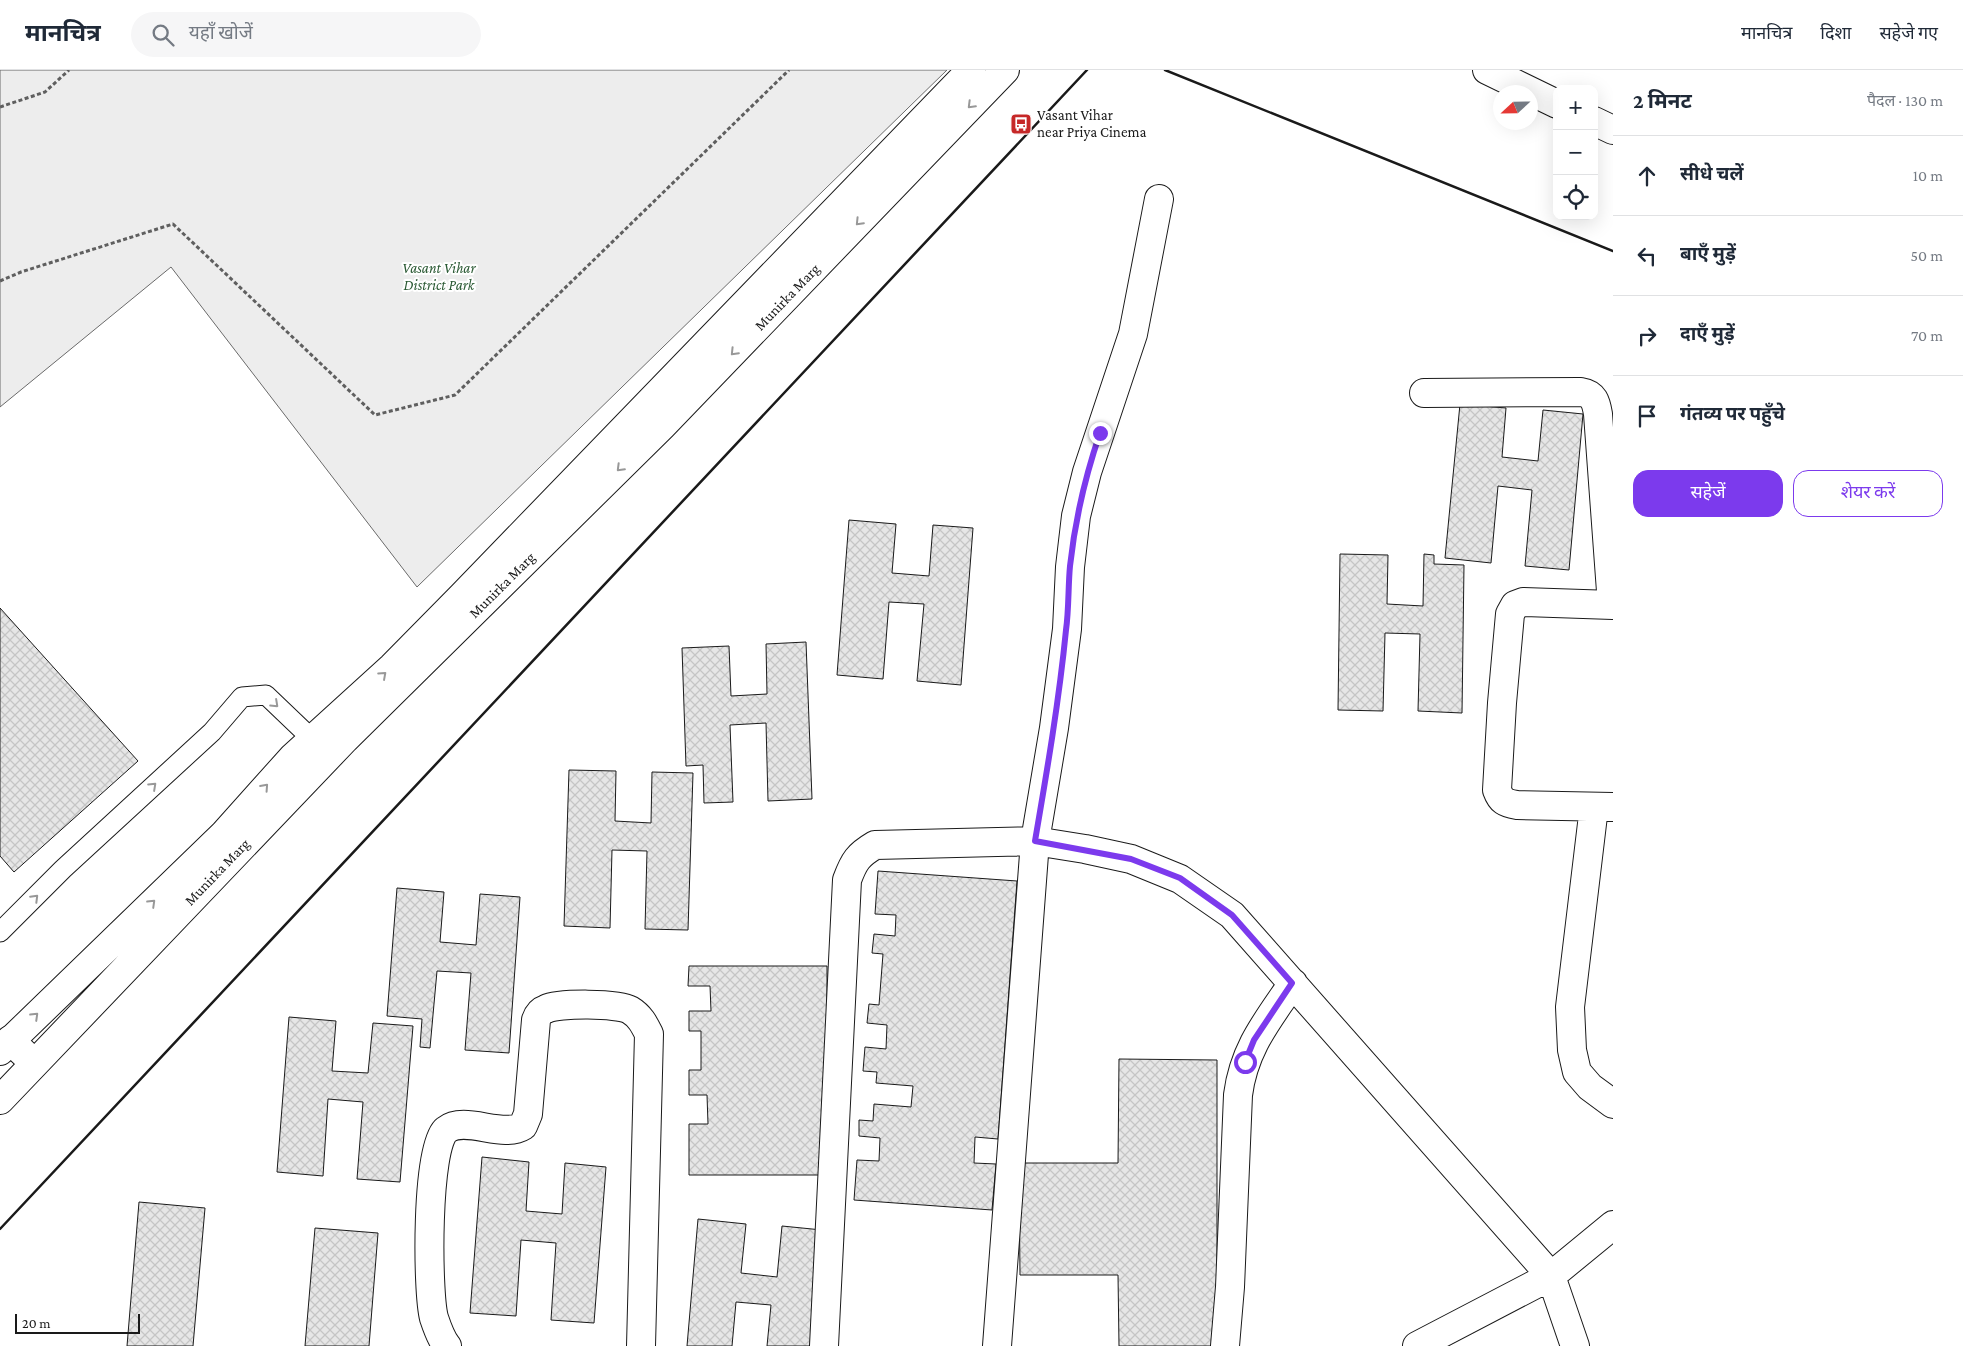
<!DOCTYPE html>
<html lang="hi">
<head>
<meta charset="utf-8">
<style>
	:root { --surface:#fff; --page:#f6f6f7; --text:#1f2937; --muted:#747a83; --line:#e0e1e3; --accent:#7c3aed }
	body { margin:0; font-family:"Crimson Pro","Noto Sans Devanagari",serif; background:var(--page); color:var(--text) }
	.controls { position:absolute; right:15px; top:15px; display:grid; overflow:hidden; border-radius:10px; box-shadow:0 5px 20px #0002 }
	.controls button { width:45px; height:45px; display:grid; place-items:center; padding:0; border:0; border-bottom:1px solid var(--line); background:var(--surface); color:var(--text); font:25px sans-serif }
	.compass { position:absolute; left:1493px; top:15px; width:45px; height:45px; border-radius:50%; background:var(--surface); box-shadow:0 5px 20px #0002; rotate:248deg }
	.scale { position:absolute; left:15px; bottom:12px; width:125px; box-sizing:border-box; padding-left:5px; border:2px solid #1a1a1a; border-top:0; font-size:14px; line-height:18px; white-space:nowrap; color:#1a1a1a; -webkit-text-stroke:4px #fff; paint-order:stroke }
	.stop { position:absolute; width:15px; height:15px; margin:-11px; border:4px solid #7c3aed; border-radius:50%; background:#fff }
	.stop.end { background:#7c3aed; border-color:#fff; box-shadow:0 1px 5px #0008 }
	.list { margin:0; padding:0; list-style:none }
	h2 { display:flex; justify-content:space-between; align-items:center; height:65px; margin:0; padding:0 20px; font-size:21px }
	h2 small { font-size:16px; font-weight:400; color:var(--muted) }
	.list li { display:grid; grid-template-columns:32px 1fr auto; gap:15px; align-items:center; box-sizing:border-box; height:80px; padding:0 20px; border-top:1px solid var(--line) }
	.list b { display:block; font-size:19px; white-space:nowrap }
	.list em { font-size:16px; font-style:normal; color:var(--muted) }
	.actions { display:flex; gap:10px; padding:15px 20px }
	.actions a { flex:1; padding:11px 0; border:1px solid var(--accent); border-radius:15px; text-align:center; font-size:18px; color:var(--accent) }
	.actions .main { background:var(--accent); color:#fff }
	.icon { flex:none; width:28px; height:28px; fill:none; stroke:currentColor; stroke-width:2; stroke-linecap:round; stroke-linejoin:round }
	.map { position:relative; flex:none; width:1613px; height:1276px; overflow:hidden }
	header { display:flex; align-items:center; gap:30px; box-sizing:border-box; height:70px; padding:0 25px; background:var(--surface); border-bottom:1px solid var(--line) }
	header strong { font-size:24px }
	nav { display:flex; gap:28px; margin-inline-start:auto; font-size:18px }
	.search { width:350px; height:45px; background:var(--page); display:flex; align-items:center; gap:12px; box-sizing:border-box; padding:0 18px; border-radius:28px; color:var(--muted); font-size:19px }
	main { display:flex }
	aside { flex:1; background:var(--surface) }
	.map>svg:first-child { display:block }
	.built { fill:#ededed; stroke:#6a6a6a }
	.building { fill:url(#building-cross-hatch); stroke:#1a1a1a }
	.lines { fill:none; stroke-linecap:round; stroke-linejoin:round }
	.service-casing { stroke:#1a1a1a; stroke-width:21 }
	.minor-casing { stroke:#1a1a1a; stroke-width:30 }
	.tertiary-casing { stroke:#1a1a1a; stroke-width:30 }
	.path { stroke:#5f5f5f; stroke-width:3; stroke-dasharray:4 2.5; stroke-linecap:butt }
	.service { stroke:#fff; stroke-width:19 }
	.minor { stroke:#fff; stroke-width:28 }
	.tertiary { stroke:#fff; stroke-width:28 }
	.wall { stroke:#1a1a1a; stroke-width:2.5 }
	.oneway { stroke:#989898 }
	.route { stroke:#7c3aed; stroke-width:6 }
	.labels { text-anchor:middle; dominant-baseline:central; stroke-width:4; stroke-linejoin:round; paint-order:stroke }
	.poi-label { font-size:15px; fill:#1a1a1a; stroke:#fff; text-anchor:start }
	.park-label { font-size:15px; font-style:italic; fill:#2b5a34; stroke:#fff }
	.street-label { font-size:15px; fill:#1a1a1a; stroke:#fff }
</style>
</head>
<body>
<header>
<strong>मानचित्र</strong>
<div class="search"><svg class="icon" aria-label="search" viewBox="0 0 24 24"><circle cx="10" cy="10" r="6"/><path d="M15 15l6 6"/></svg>यहाँ खोजें</div>
<nav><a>मानचित्र</a><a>दिशा</a><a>सहेजे गए</a></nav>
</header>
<main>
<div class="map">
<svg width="1613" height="1276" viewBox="0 0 1613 1276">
	<defs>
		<pattern id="building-cross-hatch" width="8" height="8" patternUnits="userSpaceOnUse" patternTransform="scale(1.25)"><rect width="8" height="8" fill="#e6e6e6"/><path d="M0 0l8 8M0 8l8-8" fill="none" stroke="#c5c5c5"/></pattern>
	</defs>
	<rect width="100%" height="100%" fill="#fff"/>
	<path class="built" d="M 0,0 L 947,0 L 417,517 L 171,197 L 0,337 Z"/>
	<path class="building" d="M 1460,334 L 1506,338 L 1502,387 L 1538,391 L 1543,340 L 1583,344 L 1569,500 L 1525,496 L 1532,420 L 1498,416 L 1491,493 L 1445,488 Z
		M 849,450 L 896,454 L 892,503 L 929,506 L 933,455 L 973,458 L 961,615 L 917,611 L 924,534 L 889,532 L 883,609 L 837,605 Z
		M 1340,484 L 1388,485 L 1387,534 L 1423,536 L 1424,484 L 1434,485 L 1434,494 L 1464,495 L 1462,643 L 1418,641 L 1420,564 L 1385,563 L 1383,641 L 1338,640 Z
		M 0,538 L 138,691 L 14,802 L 0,786 Z
		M 806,572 L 812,729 L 768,731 L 766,653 L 730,655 L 733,732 L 704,733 L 703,695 L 686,696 L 682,578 L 729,576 L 731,626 L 767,624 L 766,574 Z
		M 569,700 L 616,701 L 615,751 L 651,753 L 652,702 L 693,703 L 688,860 L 645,859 L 647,781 L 612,780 L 610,858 L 564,856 Z
		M 878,801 L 1017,811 L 998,1069 L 975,1067 L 974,1093 L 996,1094 L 992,1140 L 854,1130 L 857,1090 L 879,1091 L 880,1068 L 859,1066 L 859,1050 L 873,1051 L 874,1034 L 911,1037 L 913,1016 L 876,1013 L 877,1002 L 863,1001 L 865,977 L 886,979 L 887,955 L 867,953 L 869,934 L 879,935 L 883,884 L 872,883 L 874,864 L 895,866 L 896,845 L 875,844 Z
		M 397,818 L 444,822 L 440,872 L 476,875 L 480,824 L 520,827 L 509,983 L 465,980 L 471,903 L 437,901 L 430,978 L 420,977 L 422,949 L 387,946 Z
		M 689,896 L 827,896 L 827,1105 L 689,1105 L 689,1054 L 708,1054 L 707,1025 L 689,1025 L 689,1000 L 701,1000 L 701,961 L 689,961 L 689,941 L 711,941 L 710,916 L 688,916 Z
		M 289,947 L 336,951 L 332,1001 L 368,1003 L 373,953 L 413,956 L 400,1112 L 357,1109 L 363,1032 L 328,1029 L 323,1106 L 277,1102 Z
		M 1119,989 L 1217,990 L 1217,1276 L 1119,1276 L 1118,1205 L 1020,1205 L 1019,1093 L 1118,1093 Z
		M 482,1087 L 529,1092 L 526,1141 L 562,1144 L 565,1093 L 606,1097 L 594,1253 L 551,1250 L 556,1173 L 521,1170 L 516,1246 L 470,1243 Z
		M 139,1132 L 205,1138 L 193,1276 L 127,1276 Z
		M 698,1149 L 746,1154 L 741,1203 L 777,1207 L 782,1156 L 822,1160 L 812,1276 L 767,1276 L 771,1235 L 736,1232 L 732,1276 L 687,1276 Z
		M 315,1158 L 378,1163 L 369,1276 L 305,1276 Z"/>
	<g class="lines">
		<g class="service-casing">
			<path id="service" d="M 0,862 L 63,799 L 212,662 L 242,627 L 266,625 L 312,669"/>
		</g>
		<g class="minor-casing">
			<path id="minor" d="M 1487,0 L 1557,34
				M 1594,51 L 1613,60
				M 1424,323 L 1581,322 C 1594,324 1596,332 1598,344 L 1612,535
				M 1613,535 L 1523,532 L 1515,535 L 1510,544 L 1502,633 L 1497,720 C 1501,731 1505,733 1517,735 L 1613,737
				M 1594,737 L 1570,937 L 1572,980 L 1577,1002 L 1590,1017 L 1613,1034
				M 10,970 L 34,993
				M 447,1276 C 441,1269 437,1257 434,1248 C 427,1222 426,1075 446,1060 C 465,1045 503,1069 523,1056 L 528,1044 L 536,950 C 538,944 540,941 546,939 C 558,933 618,933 630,940 C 640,946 644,954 649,964 L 641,1276
				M 824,1276 L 847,810 C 854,791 858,785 875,775 L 1035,771 L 1085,779 L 1131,789 L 1180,809 L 1232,845 L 1551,1206 L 1575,1276
				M 997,1276 L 1035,771 L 1054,658 L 1067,559 L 1070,497 L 1076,446 L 1087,402 L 1133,264 L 1159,129
				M 1225,1276 L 1230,1217 L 1238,1025 C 1244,978 1268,950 1293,913
				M 1417,1276 L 1551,1206 L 1613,1155"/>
		</g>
		<g class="tertiary-casing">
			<path id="tertiary" d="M 0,981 L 224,764 L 293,687 L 392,597 L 462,526 L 971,0
				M 0,1030 L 345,669 L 662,356 L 1005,0"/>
		</g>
		<path class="path" d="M 0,37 L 45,22 L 69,0
			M 0,211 L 21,202 L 173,154 L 375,345 L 455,325 L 789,0"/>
		<use href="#service" class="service"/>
		<use href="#minor" class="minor"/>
		<use href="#tertiary" class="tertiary"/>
		<path class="wall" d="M 1165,0 L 1613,181
			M 0,1159 L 1087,0"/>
	</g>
	<defs><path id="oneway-chevron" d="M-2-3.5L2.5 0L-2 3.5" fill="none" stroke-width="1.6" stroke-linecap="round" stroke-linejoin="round" transform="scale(1.25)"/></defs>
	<g class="oneway">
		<use href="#oneway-chevron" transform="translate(971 35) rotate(135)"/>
		<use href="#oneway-chevron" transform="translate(859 152) rotate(134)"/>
		<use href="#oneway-chevron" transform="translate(734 282) rotate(134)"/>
		<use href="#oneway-chevron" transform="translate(620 398) rotate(135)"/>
		<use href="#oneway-chevron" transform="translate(383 605) rotate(-42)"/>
		<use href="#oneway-chevron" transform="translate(275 634) rotate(43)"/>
		<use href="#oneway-chevron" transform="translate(153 716) rotate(-43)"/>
		<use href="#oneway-chevron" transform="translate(265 717) rotate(-48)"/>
		<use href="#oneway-chevron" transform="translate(35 828) rotate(-45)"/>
		<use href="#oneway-chevron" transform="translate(152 833) rotate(-44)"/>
		<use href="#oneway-chevron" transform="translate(35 946) rotate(-44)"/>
	</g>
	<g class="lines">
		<path class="route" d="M 1100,363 C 1085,407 1075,450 1070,496 C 1068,517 1069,539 1066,560 C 1059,631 1047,701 1035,771 L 1131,789 L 1180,808 L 1232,845 L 1292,913 L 1254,970 L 1245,992"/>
	</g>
	<defs>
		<g id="bus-square" transform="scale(1.125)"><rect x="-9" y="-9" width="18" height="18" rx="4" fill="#c62828" stroke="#fff"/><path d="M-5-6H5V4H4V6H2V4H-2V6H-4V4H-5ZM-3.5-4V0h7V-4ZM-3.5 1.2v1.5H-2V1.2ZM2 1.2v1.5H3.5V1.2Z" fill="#fff"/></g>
	</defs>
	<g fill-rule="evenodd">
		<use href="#bus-square" x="1021" y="54"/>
	</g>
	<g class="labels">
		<g class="poi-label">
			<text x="1037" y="45">Vasant Vihar<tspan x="1037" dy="17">near Priya Cinema</tspan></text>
		</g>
		<g class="park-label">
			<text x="439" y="198">Vasant Vihar<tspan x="439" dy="17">District Park</tspan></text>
		</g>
		<g class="street-label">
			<text transform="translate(787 227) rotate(-46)">Munirka Marg</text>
			<text transform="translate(502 515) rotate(-45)">Munirka Marg</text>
			<text transform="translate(217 802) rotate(-46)">Munirka Marg</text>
		</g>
	</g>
</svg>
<div class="controls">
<button>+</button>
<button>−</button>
<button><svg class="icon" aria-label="locate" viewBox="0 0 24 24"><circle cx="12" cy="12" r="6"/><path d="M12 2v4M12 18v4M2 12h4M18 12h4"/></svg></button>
</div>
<svg class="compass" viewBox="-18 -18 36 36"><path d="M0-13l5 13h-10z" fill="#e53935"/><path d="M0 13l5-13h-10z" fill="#747a83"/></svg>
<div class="scale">20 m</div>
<div class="stop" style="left:1245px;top:992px"></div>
<div class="stop end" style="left:1100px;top:363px"></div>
</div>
<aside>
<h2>2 मिनट<small>पैदल · 130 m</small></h2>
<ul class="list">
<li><svg class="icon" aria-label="ahead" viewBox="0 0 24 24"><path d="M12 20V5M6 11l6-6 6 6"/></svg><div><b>सीधे चलें</b></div><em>10 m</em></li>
<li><svg class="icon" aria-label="left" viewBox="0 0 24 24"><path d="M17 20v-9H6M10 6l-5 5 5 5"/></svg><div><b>बाएँ मुड़ें</b></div><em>50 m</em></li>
<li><svg class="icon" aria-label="right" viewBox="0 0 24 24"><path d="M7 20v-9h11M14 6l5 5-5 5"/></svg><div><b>दाएँ मुड़ें</b></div><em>70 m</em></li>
<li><svg class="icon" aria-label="arrive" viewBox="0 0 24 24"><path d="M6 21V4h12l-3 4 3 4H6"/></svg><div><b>गंतव्य पर पहुँचे</b></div></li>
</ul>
<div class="actions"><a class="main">सहेजें</a><a>शेयर करें</a></div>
</aside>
</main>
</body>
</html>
